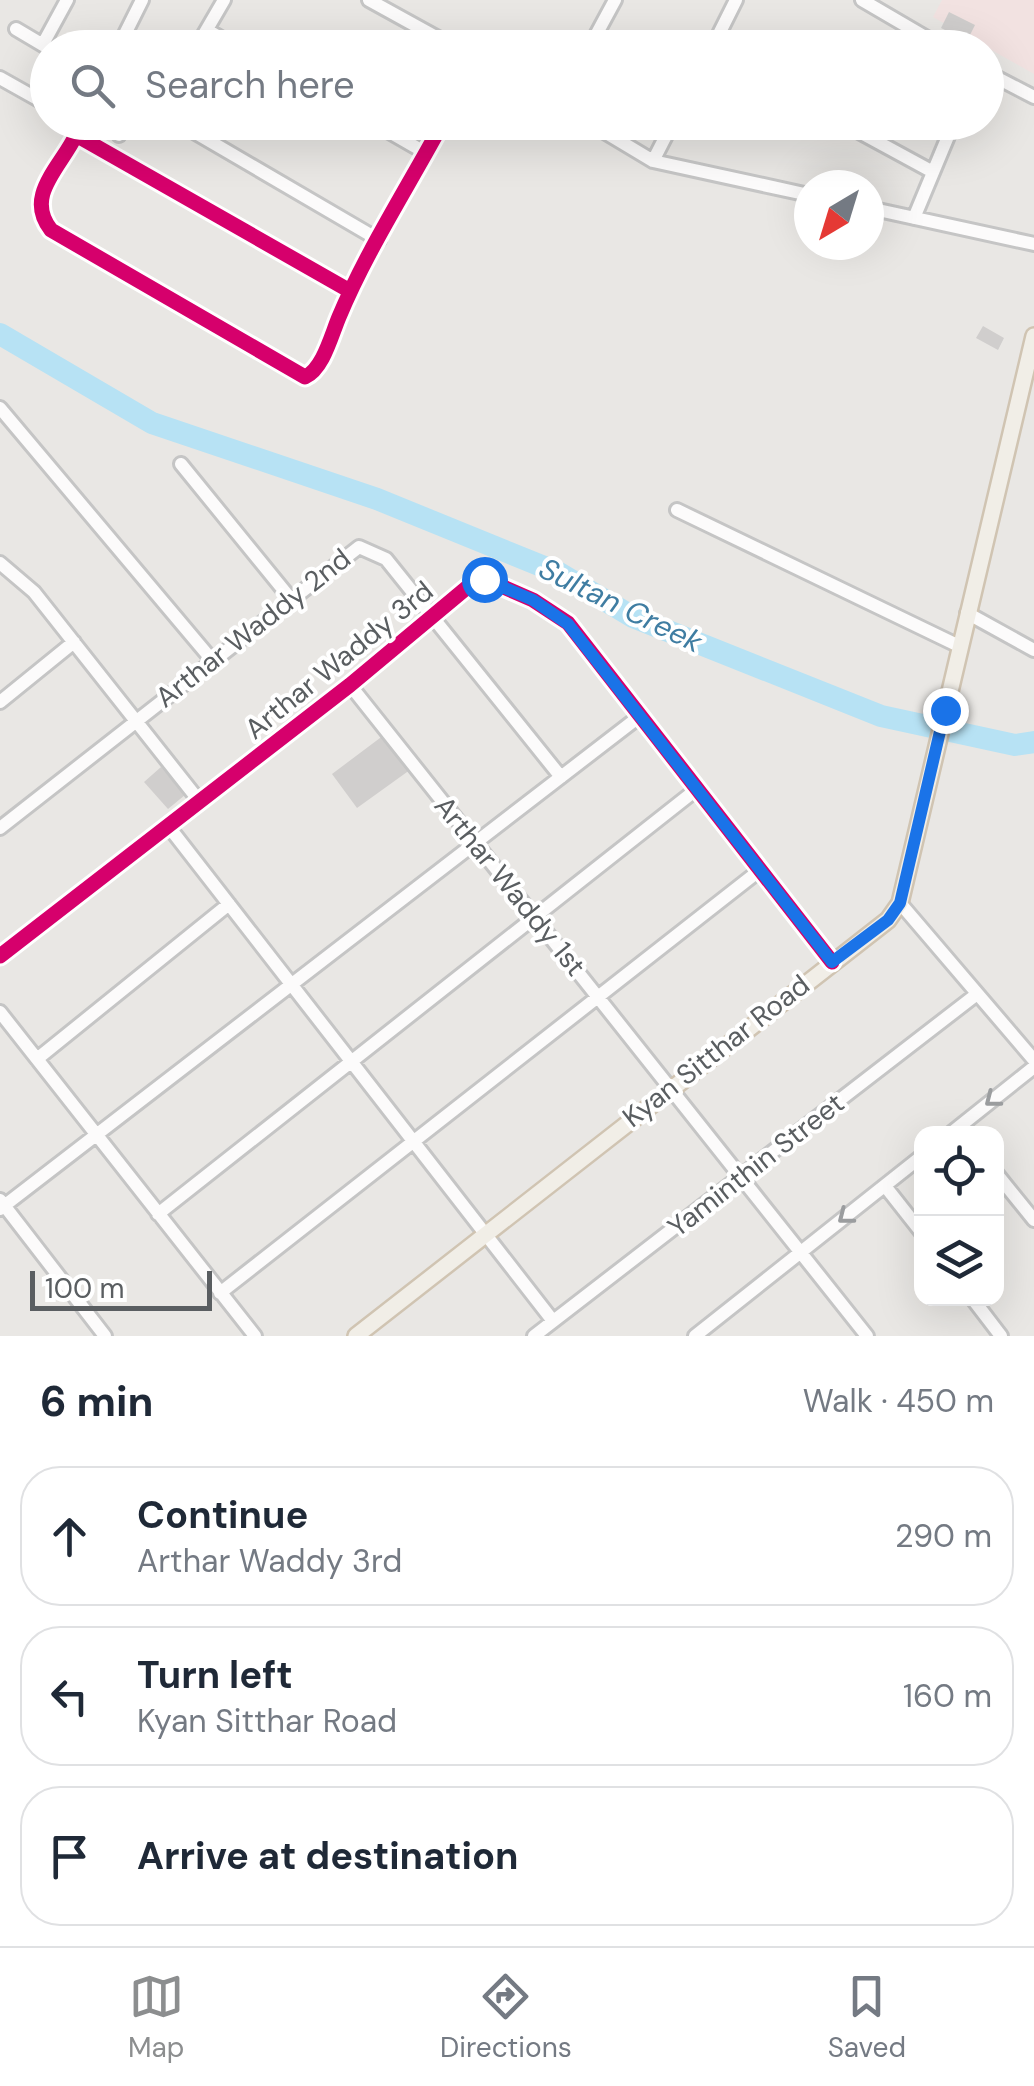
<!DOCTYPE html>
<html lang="en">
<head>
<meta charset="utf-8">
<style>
	:root { --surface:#fff; --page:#f2f2f3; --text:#1f2937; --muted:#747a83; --line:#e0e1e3; --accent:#8c8e8f }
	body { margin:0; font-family:"DM Sans",sans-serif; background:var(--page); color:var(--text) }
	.controls { position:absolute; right:30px; bottom:30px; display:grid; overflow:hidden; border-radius:20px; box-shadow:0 10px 40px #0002 }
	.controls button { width:90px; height:90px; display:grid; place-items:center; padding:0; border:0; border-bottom:2px solid var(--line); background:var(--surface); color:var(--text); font:50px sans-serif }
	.compass { position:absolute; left:794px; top:170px; width:90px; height:90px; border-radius:50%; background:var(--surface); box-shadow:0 10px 40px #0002; rotate:218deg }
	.scale { position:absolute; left:30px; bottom:25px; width:182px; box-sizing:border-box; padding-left:10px; border:5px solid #5a5e61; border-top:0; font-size:28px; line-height:35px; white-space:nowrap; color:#5a5e61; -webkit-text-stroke:8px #fff; paint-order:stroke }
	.stop { position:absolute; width:30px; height:30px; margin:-22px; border:8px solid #1a73e8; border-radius:50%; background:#fff }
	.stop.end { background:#1a73e8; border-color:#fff; box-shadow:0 2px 10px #0008 }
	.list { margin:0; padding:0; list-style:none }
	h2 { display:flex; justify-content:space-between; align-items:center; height:130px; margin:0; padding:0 40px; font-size:42px }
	h2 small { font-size:32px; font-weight:400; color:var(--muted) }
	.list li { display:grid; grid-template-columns:65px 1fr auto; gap:30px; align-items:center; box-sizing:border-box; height:140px; margin:0 20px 20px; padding:0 20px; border:2px solid var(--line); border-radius:40px }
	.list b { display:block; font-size:38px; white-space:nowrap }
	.list p { margin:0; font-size:32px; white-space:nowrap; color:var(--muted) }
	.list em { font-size:32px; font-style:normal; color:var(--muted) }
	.icon { flex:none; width:55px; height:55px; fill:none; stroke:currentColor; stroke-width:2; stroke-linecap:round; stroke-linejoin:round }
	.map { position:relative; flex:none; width:1034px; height:1336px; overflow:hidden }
	.search { position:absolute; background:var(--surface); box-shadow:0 10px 40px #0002; left:30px; right:30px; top:30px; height:110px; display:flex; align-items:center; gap:25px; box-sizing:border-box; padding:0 35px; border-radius:55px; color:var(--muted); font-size:38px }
	.sheet { height:610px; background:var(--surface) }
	nav { display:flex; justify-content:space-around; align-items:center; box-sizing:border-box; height:140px; border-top:2px solid var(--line); background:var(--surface); font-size:28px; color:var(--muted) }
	nav a { display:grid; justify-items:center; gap:5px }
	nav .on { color:var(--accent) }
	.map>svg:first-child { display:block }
	.medical { fill:#f2e2e1 }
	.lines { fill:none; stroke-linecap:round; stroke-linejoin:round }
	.stream { stroke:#b7e2f4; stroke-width:4 }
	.river { stroke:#b7e2f4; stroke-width:22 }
	.building { fill:#d0cecd }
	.minor-casing { stroke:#c5c5c5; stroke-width:18 }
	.major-casing { stroke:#d0c4b2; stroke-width:20 }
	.minor { stroke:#fcfbfb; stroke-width:12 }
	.major { stroke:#f1eee7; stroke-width:15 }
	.cycleway-casing { stroke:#fff; stroke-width:21 }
	.cycleway { stroke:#d6006c; stroke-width:15 }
	.oneway { stroke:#9b9d9f }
	.route { stroke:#1a73e8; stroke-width:12 }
	.labels { text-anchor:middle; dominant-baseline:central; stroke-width:8; stroke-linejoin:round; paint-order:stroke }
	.street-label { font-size:28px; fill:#5a5e61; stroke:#fff }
	.water-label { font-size:30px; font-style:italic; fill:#3f7da2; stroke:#fff }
</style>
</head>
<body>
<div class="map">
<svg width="1034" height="1336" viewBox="0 0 1034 1336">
	<rect width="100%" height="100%" fill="#e9e7e4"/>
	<path class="medical" d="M 942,0 L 1034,0 L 1034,74 L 933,17 Z"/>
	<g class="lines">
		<path class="stream" d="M 1032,742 L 1034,749"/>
		<path class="river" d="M 0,334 L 152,423 L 377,499 L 559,573 L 633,617 L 881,716 L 1015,745 L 1034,742"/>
	</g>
	<path class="building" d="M 949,12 L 975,25 L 967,41 L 941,28 Z
		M 983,326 L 1004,338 L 998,350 L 976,338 Z
		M 388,732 L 414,767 L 357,808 L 332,774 Z
		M 161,767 L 185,795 L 168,809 L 144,782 Z"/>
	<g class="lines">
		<g class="minor-casing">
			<path id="minor" d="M 369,0 L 456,48
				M 862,0 L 944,48
				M 16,29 L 48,48
				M 207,30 L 238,48
				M 43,44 L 67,0
				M 118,48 L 142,0
				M 196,48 L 224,0
				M 589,48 L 615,0
				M 712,48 L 736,0
				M 986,72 L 1034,97
				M 0,78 L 48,105
				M 77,122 L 81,122
				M 177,122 L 379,240
				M 372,122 L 426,153
				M 588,122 L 653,161 L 809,195
				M 841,122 L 933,172
				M 119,135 L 126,122
				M 653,161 L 673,122
				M 869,208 L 1034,244
				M 914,218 L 954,122
				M 350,291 L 76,135 C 60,168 24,196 51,230 L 305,377 C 323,369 331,336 339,317 C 367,250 408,187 443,122
				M 0,408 L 212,660
				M 181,464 L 290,598
				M 677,510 L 959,646
				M 0,563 L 34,592 L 200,802
				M 967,613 L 1034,650
				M 350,685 L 867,1336
				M 0,702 L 74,642
				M 169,827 L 553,1321
				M 0,828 L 359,547 L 386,559 L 561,777
				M 900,903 L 1034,1060
				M 0,956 L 350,685 L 470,585 L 485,579 L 533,600 L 568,623 L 832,962
				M 0,1012 L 255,1336
				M 37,1059 L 229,904
				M 950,1134 L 1034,1067
				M 996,1173 L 1034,1220
				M 885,1186 L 922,1233
				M 0,1200 L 105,1336
				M 0,1209 L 640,716
				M 158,1214 L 697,789
				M 220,1293 L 760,870
				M 972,1298 L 1001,1336
				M 534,1336 L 977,994
				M 695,1336 L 922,1156"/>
		</g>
		<g class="major-casing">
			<path id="major" d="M 356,1336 L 888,920 L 900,903 L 1034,336"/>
		</g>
		<use href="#minor" class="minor"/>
		<use href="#major" class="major"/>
		<g class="cycleway-casing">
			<path id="cycleway" d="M 350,291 L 76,135 C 60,168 24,196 51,230 L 305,377 C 323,369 331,336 339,317 C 367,250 408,187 443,122
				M 0,956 L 350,685 L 470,585 L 485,579 L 533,600 L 568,623 L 832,962"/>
		</g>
		<use href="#cycleway" class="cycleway"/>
	</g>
	<defs><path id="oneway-chevron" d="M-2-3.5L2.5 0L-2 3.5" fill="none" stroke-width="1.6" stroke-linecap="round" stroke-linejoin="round" transform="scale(2.5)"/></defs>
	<g class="oneway">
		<use href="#oneway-chevron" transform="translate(992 1100) rotate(142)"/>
		<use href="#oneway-chevron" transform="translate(845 1217) rotate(142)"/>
	</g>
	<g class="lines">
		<path class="route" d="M 484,579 L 533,600 L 568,624 L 832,962 L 888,920 L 900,903 L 945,710"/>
	</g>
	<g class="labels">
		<g class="street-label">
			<text transform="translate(253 628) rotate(-38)">Arthar Waddy 2nd</text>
			<text transform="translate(339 660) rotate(-39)">Arthar Waddy 3rd</text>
			<text transform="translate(510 886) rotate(51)">Arthar Waddy 1st</text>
			<text transform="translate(716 1051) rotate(-38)">Kyan Sitthar Road</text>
			<text transform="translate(756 1165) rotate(-38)">Yaminthin Street</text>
		</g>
		<g class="water-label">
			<text transform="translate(621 605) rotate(26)">Sultan Creek</text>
		</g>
	</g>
</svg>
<div class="controls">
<button><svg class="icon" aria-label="locate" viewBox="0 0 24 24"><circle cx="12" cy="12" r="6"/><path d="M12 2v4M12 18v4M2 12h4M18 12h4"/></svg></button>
<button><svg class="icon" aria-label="layers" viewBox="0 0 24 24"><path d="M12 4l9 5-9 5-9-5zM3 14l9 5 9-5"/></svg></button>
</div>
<svg class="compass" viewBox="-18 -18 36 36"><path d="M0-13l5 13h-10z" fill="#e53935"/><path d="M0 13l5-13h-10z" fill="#747a83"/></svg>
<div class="scale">100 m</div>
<div class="stop" style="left:484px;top:579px"></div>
<div class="stop end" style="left:945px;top:710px"></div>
<div class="search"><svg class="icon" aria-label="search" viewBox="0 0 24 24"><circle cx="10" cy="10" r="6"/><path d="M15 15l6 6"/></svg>Search here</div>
</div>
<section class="sheet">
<h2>6 min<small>Walk · 450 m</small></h2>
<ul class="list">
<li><svg class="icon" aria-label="ahead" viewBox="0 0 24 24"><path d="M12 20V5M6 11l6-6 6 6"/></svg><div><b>Continue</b><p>Arthar Waddy 3rd</p></div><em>290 m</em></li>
<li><svg class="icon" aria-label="left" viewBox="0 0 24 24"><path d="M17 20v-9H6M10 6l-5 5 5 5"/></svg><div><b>Turn left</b><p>Kyan Sitthar Road</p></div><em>160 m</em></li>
<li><svg class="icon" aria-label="arrive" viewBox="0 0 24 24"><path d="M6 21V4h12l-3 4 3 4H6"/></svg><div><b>Arrive at destination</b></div></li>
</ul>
</section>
<nav>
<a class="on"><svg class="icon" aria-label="map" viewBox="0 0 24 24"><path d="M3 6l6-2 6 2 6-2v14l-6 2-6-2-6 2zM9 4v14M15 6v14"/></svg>Map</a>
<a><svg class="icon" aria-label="directions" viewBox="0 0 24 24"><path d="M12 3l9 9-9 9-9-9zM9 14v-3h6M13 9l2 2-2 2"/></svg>Directions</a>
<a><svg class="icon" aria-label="saved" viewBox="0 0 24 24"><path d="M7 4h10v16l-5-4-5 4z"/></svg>Saved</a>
</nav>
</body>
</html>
